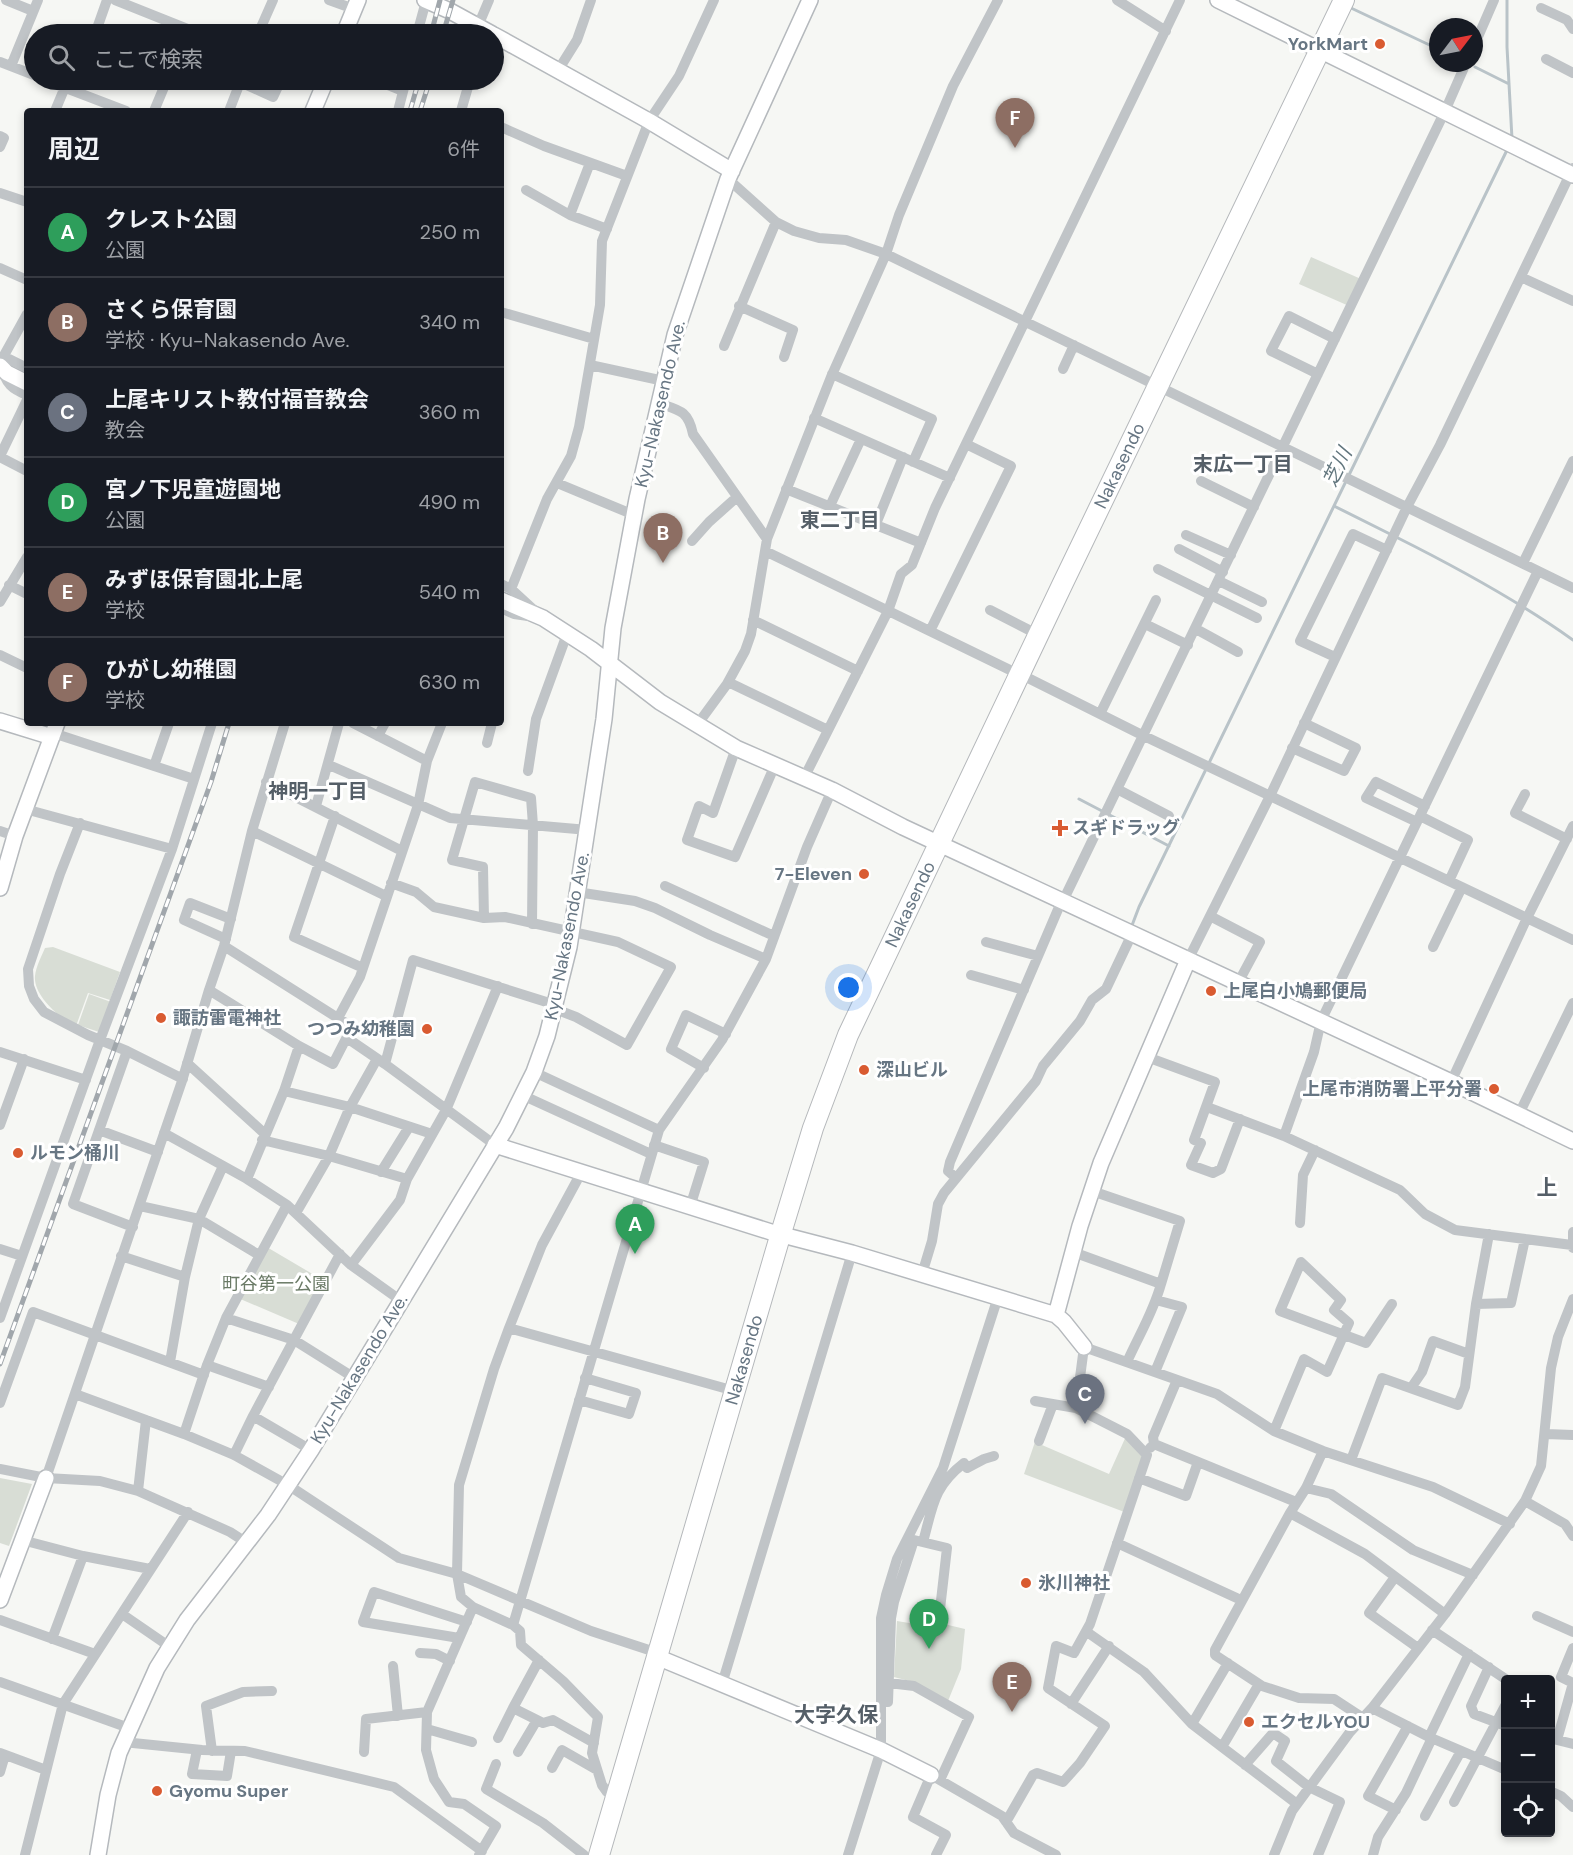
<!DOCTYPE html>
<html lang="ja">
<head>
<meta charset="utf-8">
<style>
	:root { --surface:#171b24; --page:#242831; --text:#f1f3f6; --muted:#9ea1a6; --line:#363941; --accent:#2563eb }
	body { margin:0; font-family:"DM Sans","Noto Sans JP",sans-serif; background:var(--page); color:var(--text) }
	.controls { position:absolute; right:18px; bottom:18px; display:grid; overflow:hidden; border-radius:6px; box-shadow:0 3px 9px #0003 }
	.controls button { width:54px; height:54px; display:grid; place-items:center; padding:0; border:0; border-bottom:2px solid var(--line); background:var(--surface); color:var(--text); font:30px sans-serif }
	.compass { position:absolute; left:1429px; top:18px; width:54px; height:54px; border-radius:50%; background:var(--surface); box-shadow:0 3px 9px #0003; rotate:58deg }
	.you { position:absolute; left:849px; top:988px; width:21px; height:21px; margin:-15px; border:4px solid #fff; border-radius:50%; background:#1a73e8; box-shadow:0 0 0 9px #1a73e833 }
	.badge { display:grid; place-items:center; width:39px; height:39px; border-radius:50%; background:var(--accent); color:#fff; font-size:20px; font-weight:700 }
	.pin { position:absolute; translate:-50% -50px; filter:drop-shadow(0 2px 3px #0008) }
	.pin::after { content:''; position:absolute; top:32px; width:21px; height:18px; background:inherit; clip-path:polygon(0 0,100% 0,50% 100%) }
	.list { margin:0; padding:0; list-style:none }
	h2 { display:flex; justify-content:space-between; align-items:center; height:78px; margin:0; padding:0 24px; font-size:26px }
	h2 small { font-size:20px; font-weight:400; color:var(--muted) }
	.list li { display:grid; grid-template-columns:39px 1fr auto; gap:18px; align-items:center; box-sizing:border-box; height:90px; padding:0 24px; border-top:2px solid var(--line) }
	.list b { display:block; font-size:22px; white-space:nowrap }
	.list p { margin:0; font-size:20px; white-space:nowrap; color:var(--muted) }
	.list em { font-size:20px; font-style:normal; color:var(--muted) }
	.icon { flex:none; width:33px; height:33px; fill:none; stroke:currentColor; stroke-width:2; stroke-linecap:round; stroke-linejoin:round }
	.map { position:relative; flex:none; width:1573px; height:1855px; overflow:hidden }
	.search { position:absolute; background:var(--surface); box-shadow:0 3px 9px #0003; left:24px; top:24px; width:480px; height:66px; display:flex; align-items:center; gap:15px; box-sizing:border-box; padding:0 21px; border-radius:33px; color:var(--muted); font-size:22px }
	.panel { position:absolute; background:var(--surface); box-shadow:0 3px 9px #0003; left:24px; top:108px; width:480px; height:618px; border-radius:6px }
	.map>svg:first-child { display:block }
	.green { fill:#d8ddd5 }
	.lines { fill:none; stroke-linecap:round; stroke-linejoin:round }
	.stream { stroke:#b9c3c8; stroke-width:3 }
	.secondary-casing { stroke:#b5b9bd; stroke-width:18 }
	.highway-casing { stroke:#b5b8bb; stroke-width:22 }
	.street { stroke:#c0c4c7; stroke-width:10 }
	.secondary { stroke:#fff; stroke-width:15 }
	.highway { stroke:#fff; stroke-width:20 }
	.rail-casing { stroke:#a1a7ac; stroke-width:5 }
	.rail { stroke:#fff; stroke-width:3; stroke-dasharray:9; stroke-linecap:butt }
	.poi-dot { fill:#d95b31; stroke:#fff; stroke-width:2 }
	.labels { text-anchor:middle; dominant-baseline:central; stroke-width:6; stroke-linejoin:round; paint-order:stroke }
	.poi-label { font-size:18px; font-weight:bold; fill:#677683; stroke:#fff; text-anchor:start }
	.street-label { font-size:18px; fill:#677683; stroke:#fff }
	.park-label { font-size:18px; fill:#6a7a66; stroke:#fff }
	.neighbourhood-label { font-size:20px; font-weight:bold; fill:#555f68; stroke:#fff }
	.water-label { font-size:20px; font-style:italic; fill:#63777f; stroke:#fff }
	.quarter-label { font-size:21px; font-weight:bold; fill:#555f68; stroke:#fff }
</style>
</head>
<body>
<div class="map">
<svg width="1573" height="1855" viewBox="0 0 1573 1855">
	<rect width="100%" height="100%" fill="#f6f7f4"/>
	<path class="green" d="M 1311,257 L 1361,279 L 1349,306 L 1299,284 Z
		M 53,947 L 120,972 L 110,1000 L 88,993 L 76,1026 C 60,1019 33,995 35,976 C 36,967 41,957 45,948 Z
		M 89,994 L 111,1002 L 99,1032 L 78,1025 Z
		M 265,1246 L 321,1279 L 299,1324 L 238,1298 Z
		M 1127,1434 L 1146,1452 L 1127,1513 L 1024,1474 L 1035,1442 L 1109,1474 Z
		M 0,1478 L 32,1484 L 9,1546 L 0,1543 Z
		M 897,1621 L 939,1628 L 944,1624 L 965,1629 L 961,1669 L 948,1701 L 913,1682 L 894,1677 Z"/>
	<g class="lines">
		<path class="stream" d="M 1507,0 L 1507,47 L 1512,139
			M 1351,8 L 1438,49
			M 1475,67 L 1509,84
			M 1334,506 L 1390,534
			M 1396,537 C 1458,568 1517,600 1573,640
			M 1079,799 L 1169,846
			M 1131,928 L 1139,907 L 1508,148"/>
		<g class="secondary-casing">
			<path id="secondary" d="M 425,0 L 450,11 L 492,34
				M 1218,0 L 1573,175
				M 344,34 L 358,0
				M 494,35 L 649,121 L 732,171
				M 313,111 L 326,80
				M 0,366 L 7,373 L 27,383
				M 501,600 L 543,618 L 591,649 L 660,702 L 736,748 L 832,790 L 903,827 L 1451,1082 L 1573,1141
				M 0,721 L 52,737
				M 0,888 L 15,836 L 57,723
				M 495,1145 L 771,1232 L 852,1253 L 1056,1315 L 1064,1322 L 1084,1347
				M 1056,1315 L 1080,1226 L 1101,1163 L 1188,960
				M 0,1600 L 46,1478
				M 657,1657 L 881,1750 L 931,1775
				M 98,1855 L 108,1795 L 119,1753 L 157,1668 L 187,1620 L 268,1515 L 311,1450 L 506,1128 L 534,1072 L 547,1036 L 569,947 L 604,719 L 613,628 L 637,499 L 675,335 L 728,179 L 810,0"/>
		</g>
		<g class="highway-casing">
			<g id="highway">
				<path id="s1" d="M 599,1855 L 781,1233 L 813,1128 L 848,1035 L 1063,583 L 1344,0"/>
			</g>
		</g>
		<path class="street" d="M 6,0 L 33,11
			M 115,0 L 200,34
			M 329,0 L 354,9
			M 1117,0 L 1166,31
			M 1541,8 L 1567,20 L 1573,29
			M 262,26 L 282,34
			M 478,26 L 489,0
			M 95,34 L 107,0
			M 258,34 L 273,0
			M 417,34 L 426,1
			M 1474,46 L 1494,0
			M 1546,59 L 1573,73
			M 0,62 L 34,75
			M 11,66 L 38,0
			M 557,72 L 577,40 L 591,0
			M 45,80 L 126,111
			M 376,80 L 403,91
			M 240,82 L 273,97 L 281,80
			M 55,111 L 65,87
			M 154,111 L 167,80
			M 229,111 L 241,80
			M 398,111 L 406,80
			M 461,111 L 470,80
			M 501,127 L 544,146 L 627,176
			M 0,136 L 4,138 L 0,147
			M 728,179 L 776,222 L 794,231 L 819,238 L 846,240 L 886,254 L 1573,588
			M 526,190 L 570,215 L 607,229
			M 0,193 L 27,202
			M 570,215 L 590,163
			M 0,268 L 27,280
			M 1521,277 L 1573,301
			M 739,306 L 793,330 L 784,357
			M 501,312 L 594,339
			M 724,346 L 776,222
			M 2,359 L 27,314
			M 0,360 L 9,359 L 27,368
			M 590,365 L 664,381
			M 2,368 C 6,384 12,389 27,395
			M 1063,369 L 1074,345
			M 832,374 L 932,419 L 913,462
			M 1318,374 L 1271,351 L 1289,316 L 1335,339
			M 658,403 C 679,410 688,410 693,434 L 767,539
			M 814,418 L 950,478
			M 0,456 L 27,400
			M 0,457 L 27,471
			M 1201,481 L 1254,507
			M 557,483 L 634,515
			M 786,489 L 921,543
			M 830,506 L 861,439
			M 876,524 L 903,457
			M 1186,535 L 1231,555
			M 692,541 L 709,522 L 737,497
			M 1179,549 L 1223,572
			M 765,551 L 1010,670
			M 1523,563 L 1573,461
			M 1158,569 L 1257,618
			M 1219,581 L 1262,602
			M 501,584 L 511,589 L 536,612
			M 9,585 L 27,594
			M 511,589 L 547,499 L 571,456 L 579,427 L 600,305 L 602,241 L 649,121 L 679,76 L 714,0
			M 0,602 L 27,557
			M 501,608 L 514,614 L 528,616
			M 990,610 L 1029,630
			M 753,620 L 858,671
			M 1145,624 L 1188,645
			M 1196,629 L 1238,652
			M 930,631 L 1011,466 L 966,444
			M 0,655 L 27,668
			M 1335,657 L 1300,641 L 1353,534 L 1387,550
			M 1020,674 L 1142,735 L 1573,940
			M 728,682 L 828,730
			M 1100,714 L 1156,600
			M 353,723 L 427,761
			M 697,725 L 727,684 L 745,651 L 751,634 L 767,539 L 831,377 L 886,254 L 899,215 L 953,86 L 998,0
			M 53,733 L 194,779
			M 378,736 L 385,723
			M 487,743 L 492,723
			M 736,748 L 713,813 L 699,806 L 687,840 L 735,857 L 775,765
			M 1292,748 L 1344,771 L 1356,748 L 1304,723
			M 329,765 L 450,818 L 588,830
			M 154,766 L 169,723
			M 528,771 L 536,719 L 567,634
			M 804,778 L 888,611 L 901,574 L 912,565 L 935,508 L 1180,0
			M 266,782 L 402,851
			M 1117,789 L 1169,816
			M 1525,794 L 1515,813 L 1567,839
			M 316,806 L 339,723
			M 25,809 L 172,849
			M 335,816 L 294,937 L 363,968
			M 1420,816 L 1468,840 L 1449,881
			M 1417,822 L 1366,798 L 1376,782 L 1425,806
			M 80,823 L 60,874 L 28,969 L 29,986 L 34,999 L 44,1012 L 88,1035 L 127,1051
			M 0,831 L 15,836
			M 252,831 L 386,896
			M 391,883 L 416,892 L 434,907 L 484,918 L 505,917 L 618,942 L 671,967 L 627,1045 L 576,1017 L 555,1009
			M 665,886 L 774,936
			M 577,892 L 635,901 L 655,908 L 710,935 L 766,959
			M 1063,901 L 1445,111 L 1466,63
			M 1210,916 L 1260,942 L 1238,983
			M 484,918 L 483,867 L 452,860 L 475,782 L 531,798 L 533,825 L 532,924
			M 226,939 L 184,920 L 190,903 L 231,919
			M 986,942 L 1038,956
			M 1433,947 L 1462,887
			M 1188,960 L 1270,796 L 1407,507 L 1440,445 L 1573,168
			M 971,975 L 1024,990
			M 209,990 L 299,1046 L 333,1064 L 352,1027 L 224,946
			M 338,1018 L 360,977 L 418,805 L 427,761 L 442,723
			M 347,1038 L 385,1064 L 495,1145
			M 0,1052 L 86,1080
			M 1147,1057 L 1215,1082 L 1194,1140 L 1201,1143 L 1191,1165 L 1213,1173 L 1221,1169 L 1240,1119
			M 187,1063 L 265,1134
			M 385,1064 L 413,960 L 556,1005
			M 704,1068 L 671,1049 L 686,1015 L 726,1034
			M 534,1072 L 659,1130
			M 1451,1082 L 1527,918 L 1573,826
			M 284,1091 L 350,1107 L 432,1134
			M 522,1095 L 651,1154
			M 1207,1107 L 1284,1136 L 1400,1190 L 1425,1214 L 1455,1230 L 1572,1245
			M 1519,1114 L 1573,1003
			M 0,1125 L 24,1059
			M 99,1130 L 158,1152
			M 164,1133 L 247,1179 L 287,1205 L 351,1265 L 400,1300
			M 1284,1136 L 1314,1052 L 1321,1021 L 1538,571
			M 262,1140 L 329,1156 L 407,1179
			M 654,1145 L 704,1162 L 690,1207
			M 381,1172 L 409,1127
			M 956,1178 L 948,1171 L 950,1162 L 1062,900
			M 247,1179 L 284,1091 L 299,1046
			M 1092,1191 L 1180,1221 L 1161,1284
			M 140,1206 L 199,1219 L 259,1255
			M 296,1213 L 329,1156 L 350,1107 L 377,1059
			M 1300,1223 L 1303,1175 L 1315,1150
			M 133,1227 L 73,1204 L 127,1051 L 183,1079
			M 1573,1232 L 1573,1248
			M 0,1249 L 22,1256
			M 1073,1252 L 1161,1284 C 1153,1313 1139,1335 1127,1362
			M 121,1256 L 185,1277
			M 351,1265 L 400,1200 L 407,1179 L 446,1110 L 498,986
			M 922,1274 L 932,1241 L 938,1204 L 944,1193 L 1036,1081 L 1043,1066 L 1080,1021 L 1092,1000 L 1106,989 L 1132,934
			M 1476,1304 L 1511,1303 L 1525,1239
			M 0,1318 L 100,1040 L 172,849 L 212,723
			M 226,1318 L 294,1340 L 353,1377
			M 509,1328 L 724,1388
			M 170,1362 L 185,1277 L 199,1219 L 223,1166
			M 207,1365 L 269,1387
			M 1155,1372 L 1182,1307 L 1156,1300
			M 1411,1388 L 1422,1372 L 1433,1341 L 1469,1354
			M 75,1394 L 184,1434 L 234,1455 L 288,1485 L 399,1558 L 457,1574 L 591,1631 L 649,1650
			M 579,1400 L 629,1414 L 636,1393 L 585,1378
			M 1035,1401 L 1076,1408
			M 0,1403 L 33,1312 L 204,1375
			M 253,1416 L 311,1450
			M 1274,1431 L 1304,1359 L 1327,1372 L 1349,1323 L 1334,1310 L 1341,1300 L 1301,1262 L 1280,1311 L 1366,1343 L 1392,1304
			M 184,1434 L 207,1365 L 226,1318 L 287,1205
			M 1546,1434 L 1573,1435
			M 1039,1441 L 1053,1404
			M 1154,1444 L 1296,1502
			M 1150,1448 L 1154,1444 L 1153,1437 L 1177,1380
			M 1323,1451 L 1306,1488 L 1290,1513 L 1215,1650 L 1215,1655 L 1262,1686 L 1299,1698 L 1334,1699 L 1363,1718
			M 234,1455 L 253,1416 L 340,1254
			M 1351,1460 L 1382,1378 L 1458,1405 L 1465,1387 L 1476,1304 L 1489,1234
			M 0,1469 L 46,1478 L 100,1481 L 138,1491 L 230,1532 L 247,1543
			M 46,1478 L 182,1081 L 209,990 L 224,946 L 252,831 L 285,723
			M 1139,1478 L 1186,1496 L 1198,1462
			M 1306,1488 L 1331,1494 L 1413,1550 L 1473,1575
			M 138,1491 L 146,1420
			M 1525,1501 L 1565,1524 L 1573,1536
			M 1290,1513 L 1365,1554 L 1445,1614
			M 22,1540 L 83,1556 L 150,1569
			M 923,1542 C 933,1506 933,1487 964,1463 L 967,1468 L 984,1459 L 994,1456
			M 1117,1543 L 1241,1600
			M 1395,1577 L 1369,1613 L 1418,1648
			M 473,1607 L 427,1712 L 426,1750 L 434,1779 L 449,1802 L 464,1804 L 496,1826 L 479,1855
			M 122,1614 L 170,1647
			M 1537,1616 L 1573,1632
			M 0,1620 L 95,1654
			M 513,1625 L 473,1607 L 461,1597 L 457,1574 L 459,1485 L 494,1369 L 509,1328 L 542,1245 L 581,1173
			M 1432,1630 L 1507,1680
			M 1087,1632 L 1144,1672 L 1192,1724 L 1222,1747
			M 459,1638 L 363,1622 L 374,1592 L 467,1622
			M 52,1639 L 83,1556
			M 1573,1648 L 1561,1677 L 1573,1683 L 1557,1740 L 1573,1744
			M 420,1653 L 436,1654 L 450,1661
			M 1469,1654 L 1429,1737 L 1506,1770
			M 539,1660 L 513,1708 L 543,1723 L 553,1720 L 594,1743
			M 393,1666 L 398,1716
			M 1489,1667 L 1471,1706 L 1474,1714 L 1506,1726
			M 0,1682 L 129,1728
			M 889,1683 L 914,1686 L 969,1717 L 940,1780
			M 722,1684 L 852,1253
			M 1259,1684 L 1222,1747 L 1297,1804
			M 888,1702 L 891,1618 L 894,1602 L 914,1540 L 947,1548 L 939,1618
			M 1071,1704 L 1109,1646
			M 1372,1708 L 1429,1737
			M 1192,1724 L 1228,1663
			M 427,1729 L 472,1742
			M 498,1738 L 513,1708
			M 123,1742 L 202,1750 L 245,1751 L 394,1787 L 482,1851
			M 197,1750 L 192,1774 L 227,1776 L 231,1751
			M 212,1751 L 206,1706 L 243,1692 L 272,1691
			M 364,1752 L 366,1719 L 427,1712
			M 518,1752 L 537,1720
			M 0,1753 L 46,1770
			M 496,1764 L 486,1789 L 543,1823 L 584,1855
			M 1245,1765 L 1273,1733 L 1285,1741 L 1276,1761 L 1309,1787 L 1340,1802 L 1318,1855
			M 552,1768 L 562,1750 L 597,1770
			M 0,1772 L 5,1755
			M 1550,1791 L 1561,1796 L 1573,1807
			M 607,1792 L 602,1785 L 592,1753 L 598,1717 L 563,1681 L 521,1645 L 520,1631 L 513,1625 L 659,1130 L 722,1040 L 766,959 L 807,847 L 832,790
			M 1454,1802 L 1506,1704
			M 1396,1810 L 1368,1796 L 1408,1726
			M 1425,1816 L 1461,1751
			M 1006,1822 L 1033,1775 L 1037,1773 L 1063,1782 L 1080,1763 L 1105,1726 L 1048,1688 L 1056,1646 L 1074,1653 L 1090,1624 L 1147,1455 L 1127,1434 L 1076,1408 L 1084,1347 L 1217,1394 L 1274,1431 L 1323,1451 L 1433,1487 L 1510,1524
			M 25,1855 L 63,1704 L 188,1512
			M 848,1855 L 881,1750 L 881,1618 L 886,1595 L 897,1559 L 943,1468 L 998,1297
			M 936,1855 L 946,1835 L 913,1817 L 931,1775 L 1002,1816 L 1014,1833 L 1056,1855
			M 1274,1855 L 1292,1811 L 1350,1732 L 1372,1708 L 1445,1614 L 1525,1501 L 1541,1466 L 1551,1368 L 1558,1337 L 1573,1299
			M 1373,1855 L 1378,1837 L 1406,1793 L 1432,1738"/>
		<use href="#secondary" class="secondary"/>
		<use href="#highway" class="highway"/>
		<g class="rail-casing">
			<path id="rail" d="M 431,34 L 440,0
				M 443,34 L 453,0
				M 410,111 L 419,80
				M 420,111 L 430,80
				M 0,1364 L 211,782 L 229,723"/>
		</g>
		<use href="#rail" class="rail"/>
	</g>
	<g class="poi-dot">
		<circle cx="1380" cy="44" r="6"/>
		<path d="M1057 819h6v6h6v6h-6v6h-6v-6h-6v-6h6z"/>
		<circle cx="864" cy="874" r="6"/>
		<circle cx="1211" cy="991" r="6"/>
		<circle cx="161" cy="1018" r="6"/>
		<circle cx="427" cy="1029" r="6"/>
		<circle cx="864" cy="1070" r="6"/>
		<circle cx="1494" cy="1089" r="6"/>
		<circle cx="18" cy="1153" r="6"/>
		<circle cx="1026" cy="1583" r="6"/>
		<circle cx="1249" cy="1722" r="6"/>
		<circle cx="157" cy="1791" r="6"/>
	</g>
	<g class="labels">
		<g class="poi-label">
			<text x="1368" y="44" text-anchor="end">YorkMart</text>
			<text x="1072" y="828">スギドラッグ</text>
			<text x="852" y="874" text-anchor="end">7-Eleven</text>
			<text x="1223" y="991">上尾白小鳩郵便局</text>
			<text x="173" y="1018">諏訪雷電神社</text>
			<text x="415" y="1029" text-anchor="end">つつみ幼稚園</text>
			<text x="876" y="1070">深山ビル</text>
			<text x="1482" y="1089" text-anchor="end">上尾市消防署上平分署</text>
			<text x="30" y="1153">ルモン桶川</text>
			<text x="1038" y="1583">氷川神社</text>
			<text x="1261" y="1722">エクセルYOU</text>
			<text x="169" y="1791">Gyomu Super</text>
		</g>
		<g class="street-label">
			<text transform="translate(660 404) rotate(-77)">Kyu-Nakasendo Ave.</text>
			<text stroke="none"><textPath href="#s1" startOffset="1488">Nakasendo</textPath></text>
			<text stroke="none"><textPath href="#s1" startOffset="1002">Nakasendo</textPath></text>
			<text transform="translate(567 936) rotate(-79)">Kyu-Nakasendo Ave.</text>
			<text stroke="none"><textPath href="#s1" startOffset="516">Nakasendo</textPath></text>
			<text transform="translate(359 1369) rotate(-59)">Kyu-Nakasendo Ave.</text>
		</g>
		<g class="park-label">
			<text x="276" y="1284">町谷第一公園</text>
		</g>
		<g class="neighbourhood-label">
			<text x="1243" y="464">末広一丁目</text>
			<text x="840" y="520">東二丁目</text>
			<text x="318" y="791">神明一丁目</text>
		</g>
		<g class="water-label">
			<text transform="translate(1337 467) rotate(-64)">芝川</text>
		</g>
		<g class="quarter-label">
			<text x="1547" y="1188">上</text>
			<text x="836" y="1715">大字久保</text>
		</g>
	</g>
</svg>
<div class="controls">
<button>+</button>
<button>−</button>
<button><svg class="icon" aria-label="locate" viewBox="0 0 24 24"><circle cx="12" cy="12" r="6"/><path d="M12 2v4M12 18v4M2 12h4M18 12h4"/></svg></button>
</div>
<svg class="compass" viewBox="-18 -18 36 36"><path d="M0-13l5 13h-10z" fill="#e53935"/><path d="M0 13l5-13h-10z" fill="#9ea1a6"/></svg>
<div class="you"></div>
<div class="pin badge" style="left:635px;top:1254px;background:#2e9e5b">A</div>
<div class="pin badge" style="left:663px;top:563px;background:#8d6e63">B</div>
<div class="pin badge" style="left:1085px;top:1424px;background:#6b7280">C</div>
<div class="pin badge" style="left:929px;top:1649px;background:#2e9e5b">D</div>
<div class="pin badge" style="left:1012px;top:1712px;background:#8d6e63">E</div>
<div class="pin badge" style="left:1015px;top:148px;background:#8d6e63">F</div>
<div class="search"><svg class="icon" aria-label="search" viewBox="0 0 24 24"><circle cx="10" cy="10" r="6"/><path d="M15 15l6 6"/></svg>ここで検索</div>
<section class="panel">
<h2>周辺<small>6件</small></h2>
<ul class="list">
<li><span class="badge" style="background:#2e9e5b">A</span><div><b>クレスト公園</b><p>公園</p></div><em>250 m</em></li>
<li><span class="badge" style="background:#8d6e63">B</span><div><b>さくら保育園</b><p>学校 · Kyu-Nakasendo Ave.</p></div><em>340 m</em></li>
<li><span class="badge" style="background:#6b7280">C</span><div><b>上尾キリスト教付福音教会</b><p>教会</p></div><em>360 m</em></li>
<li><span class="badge" style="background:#2e9e5b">D</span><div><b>宮ノ下児童遊園地</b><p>公園</p></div><em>490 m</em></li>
<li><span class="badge" style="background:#8d6e63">E</span><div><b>みずほ保育園北上尾</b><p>学校</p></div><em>540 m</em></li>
<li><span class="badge" style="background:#8d6e63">F</span><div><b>ひがし幼稚園</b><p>学校</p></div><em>630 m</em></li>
</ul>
</section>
</div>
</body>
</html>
